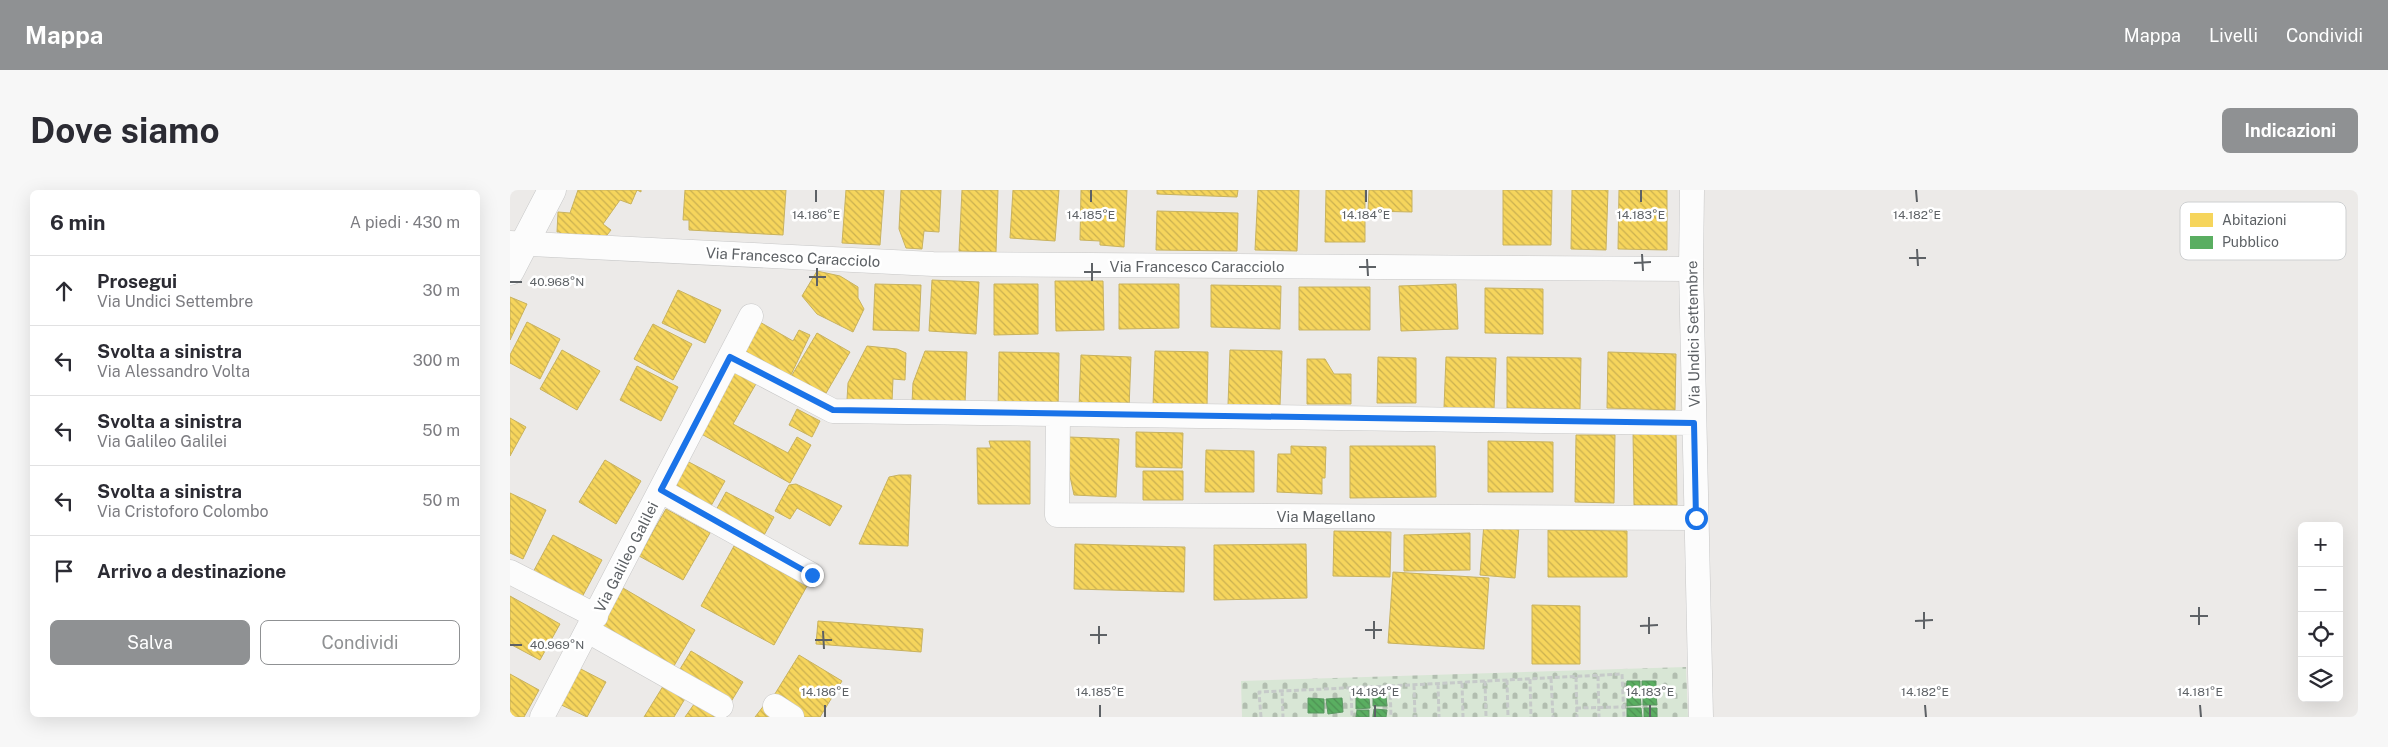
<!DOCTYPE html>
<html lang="it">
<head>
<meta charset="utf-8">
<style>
	:root { --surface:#fff; --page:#f7f7f7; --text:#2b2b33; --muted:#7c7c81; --line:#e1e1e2; --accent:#8f9193 }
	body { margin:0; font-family:"Public Sans",sans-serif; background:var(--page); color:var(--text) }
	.controls { position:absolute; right:15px; bottom:15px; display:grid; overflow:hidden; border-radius:8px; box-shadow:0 5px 20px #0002 }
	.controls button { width:45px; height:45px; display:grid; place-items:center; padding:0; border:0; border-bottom:1px solid var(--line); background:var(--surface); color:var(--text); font:25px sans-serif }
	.stop { position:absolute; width:15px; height:15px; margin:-11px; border:4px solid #1a73e8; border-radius:50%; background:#fff }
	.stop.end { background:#1a73e8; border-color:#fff; box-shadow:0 1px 5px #0008 }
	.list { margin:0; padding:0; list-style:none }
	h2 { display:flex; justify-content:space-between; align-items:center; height:65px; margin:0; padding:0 20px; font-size:21px }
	h2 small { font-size:16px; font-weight:400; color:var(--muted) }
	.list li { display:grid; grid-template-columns:32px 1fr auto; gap:15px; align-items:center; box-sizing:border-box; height:70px; padding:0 20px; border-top:1px solid var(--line) }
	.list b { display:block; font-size:19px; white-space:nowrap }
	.list p { margin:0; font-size:16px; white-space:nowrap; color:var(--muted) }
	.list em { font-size:16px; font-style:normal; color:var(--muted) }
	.actions { display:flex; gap:10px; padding:15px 20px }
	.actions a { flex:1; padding:11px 0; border:1px solid var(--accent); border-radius:8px; text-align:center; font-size:18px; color:var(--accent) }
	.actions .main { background:var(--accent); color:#fff }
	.icon { flex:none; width:28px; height:28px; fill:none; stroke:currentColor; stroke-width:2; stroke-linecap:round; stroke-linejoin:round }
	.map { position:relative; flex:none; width:1848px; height:527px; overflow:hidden; border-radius:8px }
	header { display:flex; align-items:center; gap:30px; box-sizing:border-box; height:70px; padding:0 25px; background:var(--accent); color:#fff }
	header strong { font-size:24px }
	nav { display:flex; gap:28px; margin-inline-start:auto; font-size:18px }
	.intro { display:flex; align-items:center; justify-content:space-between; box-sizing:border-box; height:120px; padding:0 30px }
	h1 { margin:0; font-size:35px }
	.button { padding:12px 22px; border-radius:8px; background:var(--accent); color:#fff; font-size:18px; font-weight:700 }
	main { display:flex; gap:30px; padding:0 30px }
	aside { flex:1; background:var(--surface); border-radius:8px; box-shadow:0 5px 20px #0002 }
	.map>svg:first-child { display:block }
	.cemetery { fill:url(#cemetery-stones) }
	.homes { fill:url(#homes-back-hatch); stroke:#c8b25f }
	.public { fill:url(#public-back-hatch); stroke:#5b9762 }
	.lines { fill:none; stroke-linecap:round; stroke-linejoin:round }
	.street-casing { stroke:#c7c7c7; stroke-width:25 }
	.secondary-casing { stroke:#c6c7c7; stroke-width:29 }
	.path { stroke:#c6cac9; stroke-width:3; stroke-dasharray:5 2.5; stroke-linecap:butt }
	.street { stroke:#fcfcfc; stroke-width:24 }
	.secondary { stroke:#fcfcfc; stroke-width:28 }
	.route { stroke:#1a73e8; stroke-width:6 }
	.ticks { fill:none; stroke:#5d6165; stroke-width:2 }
	.labels { text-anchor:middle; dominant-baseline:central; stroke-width:5; stroke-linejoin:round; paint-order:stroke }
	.street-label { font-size:15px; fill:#5d6165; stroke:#fff }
	.key { fill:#fff; stroke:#ced0d1; stroke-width:1 }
	.key-label { font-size:14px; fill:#5d6165 }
	.ticks-label { font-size:12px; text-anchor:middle; fill:#5d6165; stroke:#fff; stroke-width:5; stroke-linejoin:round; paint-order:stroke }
</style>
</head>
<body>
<header>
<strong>Mappa</strong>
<nav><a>Mappa</a><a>Livelli</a><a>Condividi</a></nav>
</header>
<div class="intro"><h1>Dove siamo</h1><a class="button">Indicazioni</a></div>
<main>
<aside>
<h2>6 min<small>A piedi · 430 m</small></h2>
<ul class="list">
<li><svg class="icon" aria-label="ahead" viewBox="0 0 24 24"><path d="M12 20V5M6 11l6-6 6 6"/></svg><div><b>Prosegui</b><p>Via Undici Settembre</p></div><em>30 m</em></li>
<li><svg class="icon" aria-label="left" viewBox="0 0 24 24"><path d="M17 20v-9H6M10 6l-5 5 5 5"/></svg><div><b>Svolta a sinistra</b><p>Via Alessandro Volta</p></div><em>300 m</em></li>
<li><svg class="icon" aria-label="left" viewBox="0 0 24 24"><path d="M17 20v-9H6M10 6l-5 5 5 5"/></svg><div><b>Svolta a sinistra</b><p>Via Galileo Galilei</p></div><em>50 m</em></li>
<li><svg class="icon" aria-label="left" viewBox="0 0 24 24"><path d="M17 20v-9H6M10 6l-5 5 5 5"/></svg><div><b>Svolta a sinistra</b><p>Via Cristoforo Colombo</p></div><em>50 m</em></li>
<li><svg class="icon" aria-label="arrive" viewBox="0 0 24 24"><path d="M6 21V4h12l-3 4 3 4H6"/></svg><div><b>Arrivo a destinazione</b></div></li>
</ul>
<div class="actions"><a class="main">Salva</a><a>Condividi</a></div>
</aside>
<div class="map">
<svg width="1848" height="527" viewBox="0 0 1848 527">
	<defs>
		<pattern id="cemetery-stones" width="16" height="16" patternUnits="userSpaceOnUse" patternTransform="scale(1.25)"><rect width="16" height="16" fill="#d8e6d5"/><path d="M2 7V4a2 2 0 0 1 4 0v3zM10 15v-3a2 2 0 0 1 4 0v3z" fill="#b2beb0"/></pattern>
		<pattern id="homes-back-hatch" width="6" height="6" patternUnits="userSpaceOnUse" patternTransform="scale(1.25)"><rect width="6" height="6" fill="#f6d55c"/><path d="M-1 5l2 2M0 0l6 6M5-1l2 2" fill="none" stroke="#cab050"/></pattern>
		<pattern id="public-back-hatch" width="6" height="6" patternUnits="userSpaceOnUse" patternTransform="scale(1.25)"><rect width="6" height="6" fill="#5aae61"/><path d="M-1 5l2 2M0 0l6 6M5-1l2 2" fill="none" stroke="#4e9154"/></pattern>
	</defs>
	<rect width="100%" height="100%" fill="#eceae8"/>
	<path class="cemetery" d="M 1176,477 L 1178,527 L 732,527 L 731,491 Z"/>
	<path class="homes" d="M 68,0 L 131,0 L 131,2 L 127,0 L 121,14 L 110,10 L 93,34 L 101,40 L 94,49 L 49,47 L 50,42 L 47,42 L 48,22 L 60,23 Z
		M 175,0 L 276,0 L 273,45 L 179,40 L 179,30 L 173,30 Z
		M 336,0 L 374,0 L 370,55 L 332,53 Z
		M 391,0 L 431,0 L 429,42 L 414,41 L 412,59 L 396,58 L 389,39 Z
		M 452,0 L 488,0 L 486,62 L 449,61 Z
		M 503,0 L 549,0 L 545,51 L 500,48 Z
		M 571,0 L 617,0 L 614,57 L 590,55 L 590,51 L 570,50 Z
		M 647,0 L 728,0 L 727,7 L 647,4 Z
		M 748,0 L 789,0 L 787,61 L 745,60 Z
		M 816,0 L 855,0 L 855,52 L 815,52 Z
		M 859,0 L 902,0 L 902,22 L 858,21 Z
		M 993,0 L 1042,0 L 1041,55 L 993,55 Z
		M 1062,0 L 1098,0 L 1096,60 L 1061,59 Z
		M 1109,0 L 1157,0 L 1157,60 L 1108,59 Z
		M 647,21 L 728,23 L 727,61 L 646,60 Z
		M 307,81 L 330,86 L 348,97 L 348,108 L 354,119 L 343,142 L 307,124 L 292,106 Z
		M 422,90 L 469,92 L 466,144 L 419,141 Z
		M 545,91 L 593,91 L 594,140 L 546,141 Z
		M 365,94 L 411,95 L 409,141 L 363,140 Z
		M 484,94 L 528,94 L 528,144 L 484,145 Z
		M 609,94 L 669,94 L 669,138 L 609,139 Z
		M 946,94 L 948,139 L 891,141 L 889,96 Z
		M 701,95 L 771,96 L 770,139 L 701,137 Z
		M 789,97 L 860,97 L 860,140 L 789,140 Z
		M 975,98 L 1033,99 L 1033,144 L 975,143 Z
		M 168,100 L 211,120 L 195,153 L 152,133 Z
		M 0,107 L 17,114 L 0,150 Z
		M 248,131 L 283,151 L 289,140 L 300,145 L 278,191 L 228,166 Z
		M 17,132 L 50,149 L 30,189 L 0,173 L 0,165 Z
		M 143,134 L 182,154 L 163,190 L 124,169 Z
		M 307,143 L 340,162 L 312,210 L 279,190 Z
		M 357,156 L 387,159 L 396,163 L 395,190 L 383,189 L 382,212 L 337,210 L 338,193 Z
		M 52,160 L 90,181 L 67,220 L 30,199 Z
		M 720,160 L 772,161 L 770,216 L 718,215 Z
		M 415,161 L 457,162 L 455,214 L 402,213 L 403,193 Z
		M 645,161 L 698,162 L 697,217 L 643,216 Z
		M 489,162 L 549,163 L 548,222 L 488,220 Z
		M 1098,162 L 1166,164 L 1165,220 L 1097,218 Z
		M 571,165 L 621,167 L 619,219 L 569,217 Z
		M 868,167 L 906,168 L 906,213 L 867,213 Z
		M 936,167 L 986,168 L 984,219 L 934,218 Z
		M 997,167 L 1071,168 L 1070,219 L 997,218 Z
		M 797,169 L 815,169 L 824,184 L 841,184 L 841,214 L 797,214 Z
		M 127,176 L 168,197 L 151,231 L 110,210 Z
		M 221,178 L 247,192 L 223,234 L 278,263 L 287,247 L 301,255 L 280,293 L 186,241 Z
		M 287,219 L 310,231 L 302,247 L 279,235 Z
		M 0,228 L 16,237 L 0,266 Z
		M 1166,240 L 1167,315 L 1124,315 L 1123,241 Z
		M 626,242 L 673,243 L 672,278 L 626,277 Z
		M 1066,245 L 1105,245 L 1104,313 L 1065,312 Z
		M 559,247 L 609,249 L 606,307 L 564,305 L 558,277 Z
		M 479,251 L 520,251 L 520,314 L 468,314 L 467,258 L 481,258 Z
		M 978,251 L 1043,252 L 1043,302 L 978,302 Z
		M 781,256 L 816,257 L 815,288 L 812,288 L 812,304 L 767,302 L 768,264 L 781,264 Z
		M 840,256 L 925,256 L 926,307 L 840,308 Z
		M 696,260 L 744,261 L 744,302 L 695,302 Z
		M 95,270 L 131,291 L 106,334 L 69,312 Z
		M 175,270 L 215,291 L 197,323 L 157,301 Z
		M 633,281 L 673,281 L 673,310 L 633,310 Z
		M 389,285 L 401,285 L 398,356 L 349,354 L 379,287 Z
		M 286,294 L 332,316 L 320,336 L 287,318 L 280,329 L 265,321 L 279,295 Z
		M 216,302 L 264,327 L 253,347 L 205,322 Z
		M 0,303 L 36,320 L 13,369 L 0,363 Z
		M 156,319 L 200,343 L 173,390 L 129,366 Z
		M 974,333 L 1009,336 L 1005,388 L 970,385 Z
		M 1038,340 L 1117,341 L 1117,387 L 1038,387 Z
		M 824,341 L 881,342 L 880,387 L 823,386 Z
		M 960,343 L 960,380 L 894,381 L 894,345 Z
		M 43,345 L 92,370 L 71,409 L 22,384 Z
		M 565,354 L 675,357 L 674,402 L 564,399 Z
		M 796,354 L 797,408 L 704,410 L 704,355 Z
		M 224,356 L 297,396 L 264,455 L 191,416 Z
		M 883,382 L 979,388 L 974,459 L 878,453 Z
		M 113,398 L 185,440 L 161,481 L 89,440 Z
		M 0,406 L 50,434 L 30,470 L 0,454 Z
		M 1022,415 L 1070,416 L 1070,474 L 1022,474 Z
		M 308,431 L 413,439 L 411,462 L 306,454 Z
		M 181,461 L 233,492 L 219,515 L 167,484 Z
		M 289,465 L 332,491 L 310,527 L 295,527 L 263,507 Z
		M 65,476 L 96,492 L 77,527 L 45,512 Z
		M 0,484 L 29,500 L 14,527 L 0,527 Z
		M 155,493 L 176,507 L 164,527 L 134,527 Z
		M 187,510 L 209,527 L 175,527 Z
		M 255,514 L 273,527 L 245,527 Z"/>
	<path class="public" d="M 1117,491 L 1130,491 L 1130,502 L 1116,502 Z
		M 1132,491 L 1146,491 L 1146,502 L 1132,502 Z
		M 1133,504 L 1146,504 L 1147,515 L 1133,515 Z
		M 1117,505 L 1130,505 L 1131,515 L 1117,516 Z
		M 876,506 L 877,516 L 863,516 L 863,507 Z
		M 798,508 L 814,509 L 814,523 L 798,523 Z
		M 832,508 L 833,522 L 818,524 L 816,509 Z
		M 846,508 L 859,508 L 860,518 L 846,519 Z
		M 1117,518 L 1131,518 L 1132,527 L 1117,527 Z
		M 1134,518 L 1147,518 L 1147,527 L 1134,527 Z
		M 864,519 L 877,520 L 876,527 L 863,527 Z
		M 847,520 L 859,520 L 859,527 L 846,527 Z"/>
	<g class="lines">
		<g class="street-casing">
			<path id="street" d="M 1182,0 L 1181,79 L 1191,527
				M 0,53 L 423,74 L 1181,79
				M 220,167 L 323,221 L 1184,233
				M 548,224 L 547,325 L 1186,328
				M 151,301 L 302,385
				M 0,382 L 86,426
				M 78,441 L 211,516
				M 265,516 L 282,527
				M 32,527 L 241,126"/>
		</g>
		<g class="secondary-casing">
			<path id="secondary" d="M 0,81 L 42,0"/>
		</g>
		<path class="path" d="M 1088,486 L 1089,527
			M 1066,487 L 1067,527
			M 1041,488 L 1043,527
			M 1020,489 L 1021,527
			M 997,490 L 998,527
			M 975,491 L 976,527
			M 952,493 L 953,527
			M 928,494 L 929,527
			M 904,495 L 905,527
			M 880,496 L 1112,484 L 1114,527
			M 841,498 L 842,527
			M 772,501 L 773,527
			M 1066,518 L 1113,517
			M 751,527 L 749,502 L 880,496 L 881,527"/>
		<use href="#street" class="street"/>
		<use href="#secondary" class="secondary"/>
	</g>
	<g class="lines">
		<path class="route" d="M 302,385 L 151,300 L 220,167 L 323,220 L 1184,233 L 1186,328"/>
	</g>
	<path class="ticks" d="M 306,0 L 306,12M 581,0 L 581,12M 856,0 L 856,12M 1131,0 L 1131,12M 1406,0 L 1407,12M 1407,59 L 1408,76M 1132,64 L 1133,81M 1399,68 L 1416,68M 857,69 L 858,86M 582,73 L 582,91M 1124,73 L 1141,72M 849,77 L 866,77M 307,78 L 307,96M 574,82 L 591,82M 299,87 L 316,87M 0,92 L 12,92M 1689,417 L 1689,435M 1414,422 L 1414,439M 1680,426 L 1698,426M 1139,427 L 1139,444M 864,431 L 864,449M 1405,431 L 1423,430M 589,436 L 589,454M 1130,436 L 1148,435M 855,440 L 872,440M 313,441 L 314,459M 580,445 L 597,445M 305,450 L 322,450M 0,455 L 12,455M 315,515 L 315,527M 590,515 L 590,527M 865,515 L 865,527M 1140,515 L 1140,527M 1415,515 L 1416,527M 1690,515 L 1691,527"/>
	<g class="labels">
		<g class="street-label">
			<text transform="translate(283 67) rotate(3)">Via Francesco Caracciolo</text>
			<text x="687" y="76">Via Francesco Caracciolo</text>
			<text transform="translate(1183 144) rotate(-91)">Via Undici Settembre</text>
			<text x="816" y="326">Via Magellano</text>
			<text transform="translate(116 367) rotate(-63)">Via Galileo Galilei</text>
		</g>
	</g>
	<rect x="1670" y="12" width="166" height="58" rx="8" class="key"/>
	<rect x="1680" y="23" width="23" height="14" fill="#f6d55c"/>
	<rect x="1680" y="46" width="23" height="13" fill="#5aae61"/>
	<g class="key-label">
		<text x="1712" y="35">Abitazioni</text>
		<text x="1712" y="57">Pubblico</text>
	</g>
	<g class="ticks-label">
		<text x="306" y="29">14.186°E</text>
		<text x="581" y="29">14.185°E</text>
		<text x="856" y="29">14.184°E</text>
		<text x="1131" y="29">14.183°E</text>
		<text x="1407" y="29">14.182°E</text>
		<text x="47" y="96">40.968°N</text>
		<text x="47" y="459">40.969°N</text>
		<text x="315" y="506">14.186°E</text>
		<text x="590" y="506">14.185°E</text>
		<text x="865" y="506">14.184°E</text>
		<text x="1140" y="506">14.183°E</text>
		<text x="1415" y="506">14.182°E</text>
		<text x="1690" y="506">14.181°E</text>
	</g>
</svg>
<div class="controls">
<button>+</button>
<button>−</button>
<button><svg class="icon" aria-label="locate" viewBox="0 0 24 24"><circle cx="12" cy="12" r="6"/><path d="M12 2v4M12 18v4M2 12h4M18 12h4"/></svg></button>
<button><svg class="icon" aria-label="layers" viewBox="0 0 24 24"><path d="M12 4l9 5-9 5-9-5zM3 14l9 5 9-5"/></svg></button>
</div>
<div class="stop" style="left:1186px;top:328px"></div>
<div class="stop end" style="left:302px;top:385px"></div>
</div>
</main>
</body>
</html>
